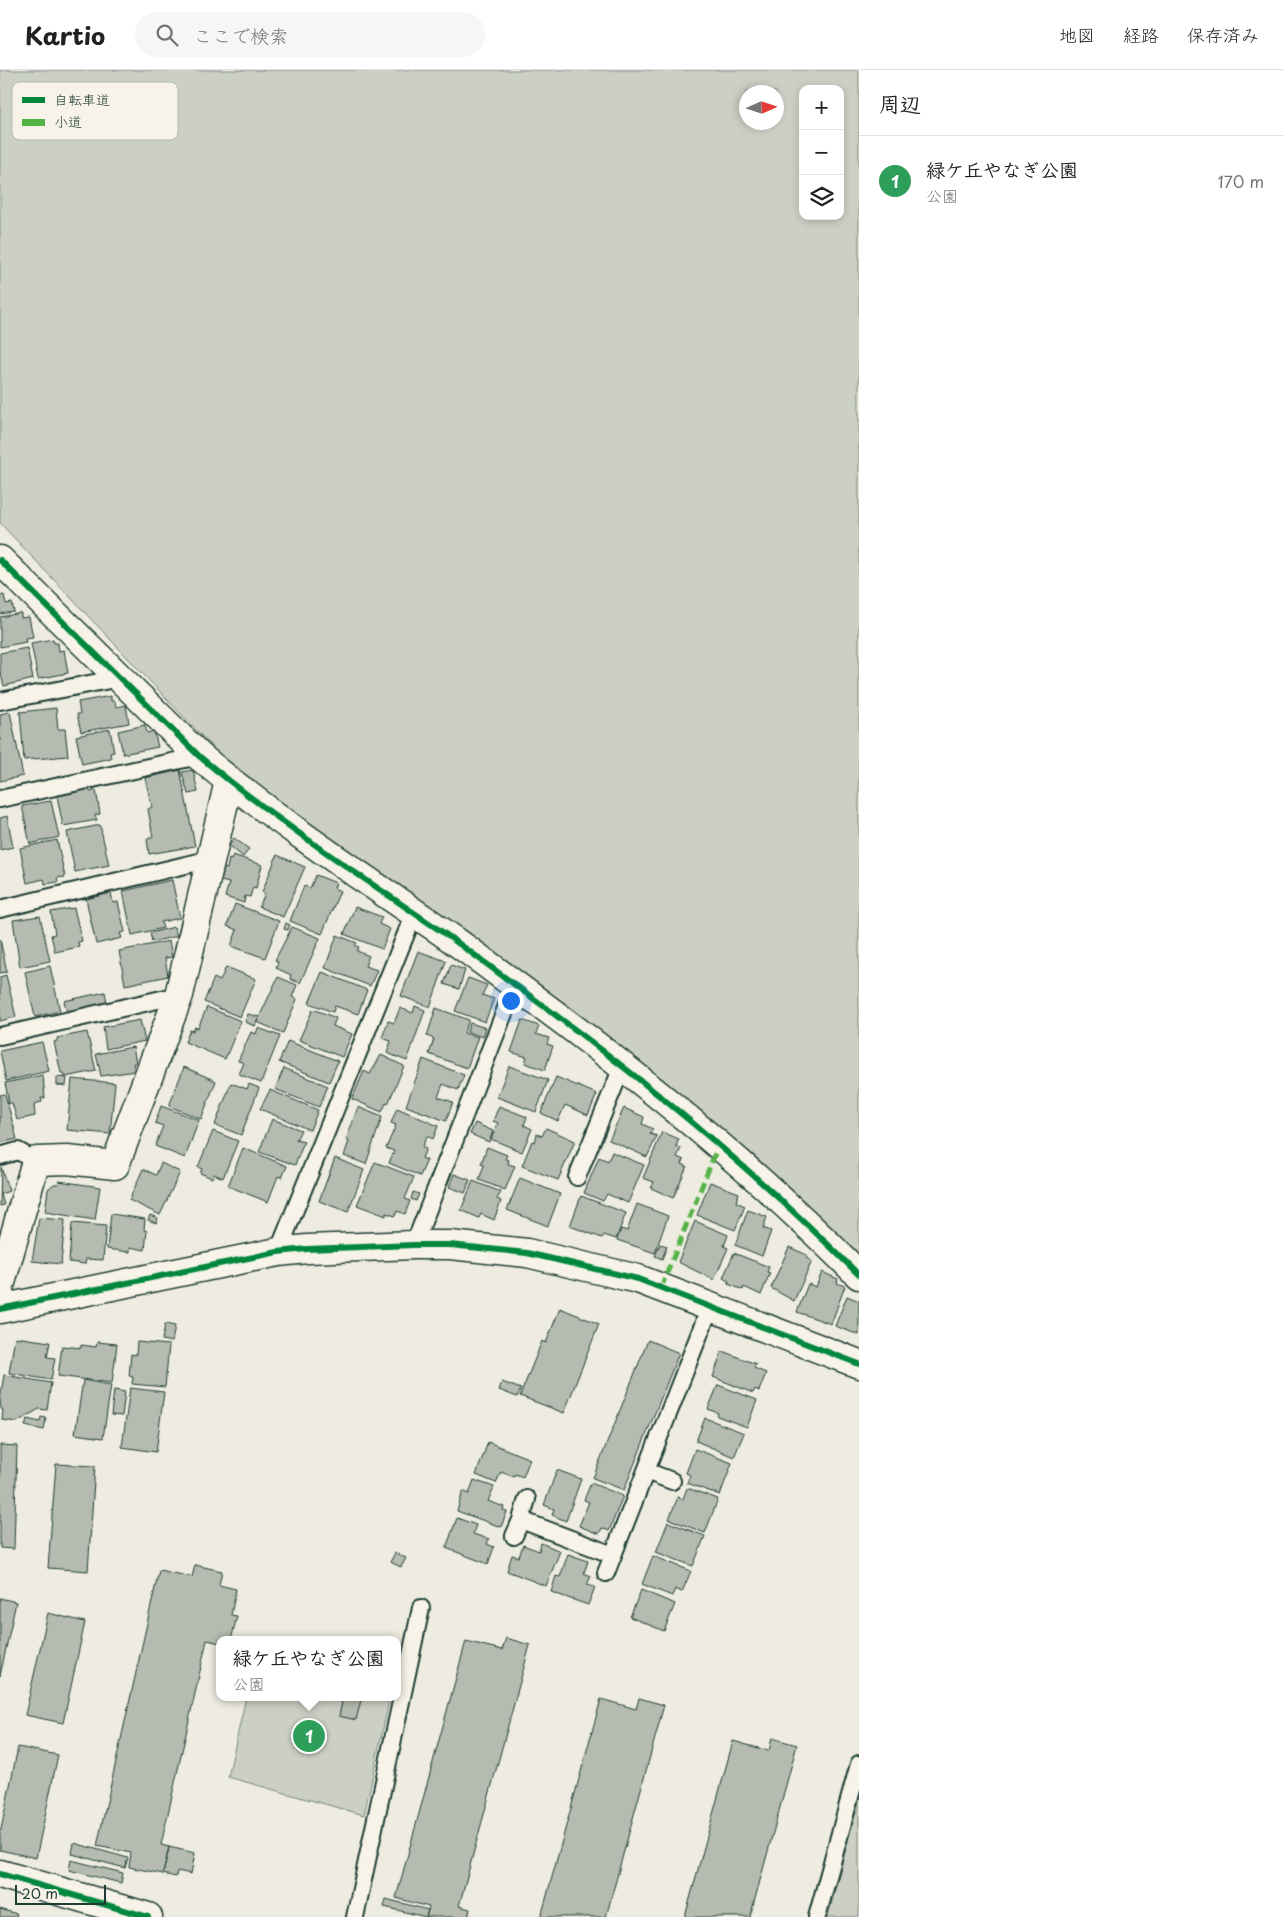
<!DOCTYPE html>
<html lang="ja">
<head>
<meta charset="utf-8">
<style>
	:root { --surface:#fff; --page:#f6f6f6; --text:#202124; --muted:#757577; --line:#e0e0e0; --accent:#ea580c }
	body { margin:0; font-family:"Playpen Sans","Klee One",sans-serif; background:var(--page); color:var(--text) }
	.controls { position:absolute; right:15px; top:15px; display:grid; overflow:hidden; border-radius:10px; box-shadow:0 2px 8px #0003 }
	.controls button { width:45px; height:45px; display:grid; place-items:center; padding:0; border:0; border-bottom:1px solid var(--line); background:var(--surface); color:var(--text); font:25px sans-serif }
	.compass { position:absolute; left:739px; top:15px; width:45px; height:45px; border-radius:50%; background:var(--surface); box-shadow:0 2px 8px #0003; rotate:87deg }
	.scale { position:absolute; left:15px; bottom:12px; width:91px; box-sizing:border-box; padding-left:5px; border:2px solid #1f3d34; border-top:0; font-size:14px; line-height:18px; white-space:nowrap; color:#1f3d34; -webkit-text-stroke:4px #f7f3e8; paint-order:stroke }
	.you { position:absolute; left:510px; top:930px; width:18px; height:18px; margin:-12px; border:4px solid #fff; border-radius:50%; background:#1a73e8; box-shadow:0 0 0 8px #1a73e833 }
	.badge { display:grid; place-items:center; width:32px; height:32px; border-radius:50%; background:var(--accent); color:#fff; font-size:16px; font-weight:700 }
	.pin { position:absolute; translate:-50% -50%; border:2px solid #fff; box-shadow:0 1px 5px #0006 }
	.popup { position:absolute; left:216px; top:1566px; width:185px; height:65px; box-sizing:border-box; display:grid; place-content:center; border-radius:10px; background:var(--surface); filter:drop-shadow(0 1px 4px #0005); font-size:16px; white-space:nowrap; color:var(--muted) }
	.popup b { font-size:19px; color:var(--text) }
	.popup::after { content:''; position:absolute; left:50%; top:100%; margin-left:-10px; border:10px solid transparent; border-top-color:var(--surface) }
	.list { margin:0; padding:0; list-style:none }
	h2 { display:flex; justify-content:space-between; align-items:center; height:65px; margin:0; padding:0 20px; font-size:21px }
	h2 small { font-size:16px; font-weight:400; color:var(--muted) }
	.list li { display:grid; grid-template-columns:32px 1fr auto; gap:15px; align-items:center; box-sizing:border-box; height:90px; padding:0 20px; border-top:1px solid var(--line) }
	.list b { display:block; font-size:19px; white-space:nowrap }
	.list p { margin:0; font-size:16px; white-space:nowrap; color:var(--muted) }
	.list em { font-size:16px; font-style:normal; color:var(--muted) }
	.icon { flex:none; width:28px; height:28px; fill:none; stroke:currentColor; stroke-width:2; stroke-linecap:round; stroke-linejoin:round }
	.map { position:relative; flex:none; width:859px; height:1847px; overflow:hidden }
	header { display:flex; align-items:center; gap:30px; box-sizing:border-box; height:70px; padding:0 25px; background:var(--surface); border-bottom:1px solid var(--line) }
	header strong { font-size:24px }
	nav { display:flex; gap:28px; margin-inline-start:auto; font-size:18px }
	.search { width:350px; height:45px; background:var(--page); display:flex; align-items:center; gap:12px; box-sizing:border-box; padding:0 18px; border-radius:28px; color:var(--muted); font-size:19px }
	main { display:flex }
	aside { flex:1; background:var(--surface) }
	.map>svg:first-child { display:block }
	.green { fill:#cccfc4; stroke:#76867c; fill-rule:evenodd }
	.building { fill:#b5bbb0; stroke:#1f3d34 }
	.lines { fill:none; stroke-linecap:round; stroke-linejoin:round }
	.lane-casing { stroke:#1f3d34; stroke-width:20 }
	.street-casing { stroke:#1f3d34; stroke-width:31 }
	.secondary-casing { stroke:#1f3d34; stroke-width:31 }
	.lane { stroke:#f7f3e8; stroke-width:16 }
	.street { stroke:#f7f3e8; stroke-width:28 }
	.secondary { stroke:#f7f3e8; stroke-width:28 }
	.quiet { stroke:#55b346; stroke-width:5; stroke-dasharray:10 5; stroke-linecap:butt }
	.cycleway-casing { stroke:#f7f3e8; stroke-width:9 }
	.cycleway { stroke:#00873e; stroke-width:6 }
	.key { fill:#f7f3e8; stroke:#b6bcb2; stroke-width:1 }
	.key-label { font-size:14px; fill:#1f3d34 }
</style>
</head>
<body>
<header>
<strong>Kartio</strong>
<div class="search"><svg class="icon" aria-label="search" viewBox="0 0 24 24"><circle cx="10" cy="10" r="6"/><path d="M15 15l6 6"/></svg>ここで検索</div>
<nav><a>地図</a><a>経路</a><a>保存済み</a></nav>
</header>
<main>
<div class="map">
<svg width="859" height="1847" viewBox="0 0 859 1847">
	<rect width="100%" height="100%" fill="#eeece1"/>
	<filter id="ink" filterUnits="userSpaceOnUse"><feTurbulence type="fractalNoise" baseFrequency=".02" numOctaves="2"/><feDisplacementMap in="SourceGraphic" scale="10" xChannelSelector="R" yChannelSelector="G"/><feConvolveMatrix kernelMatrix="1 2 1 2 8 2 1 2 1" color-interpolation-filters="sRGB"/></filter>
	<g filter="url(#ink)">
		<path class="green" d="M 0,0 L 859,0 L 859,1198 L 235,701 L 0,453 ZM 803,19 L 840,19 L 840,146 L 803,146 ZM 746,22 L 776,22 L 776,52 L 746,52 Z
			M 246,1627 L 390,1627 L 364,1745 L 228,1707 Z
			M 859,1728 L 859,1847 L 828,1847 Z"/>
		<path class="building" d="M 4,525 L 6,534 L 12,533 L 14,542 L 0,544 L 0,526 Z
			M 21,543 L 21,548 L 29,547 L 33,567 L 25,568 L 26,572 L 0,577 L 0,547 Z
			M 53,569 L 54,573 L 58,573 L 59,581 L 64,580 L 68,603 L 38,609 L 31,573 Z
			M 27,578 L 33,609 L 4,616 L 0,601 L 0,583 Z
			M 111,626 L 111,631 L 115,631 L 116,637 L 126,635 L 129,653 L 81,662 L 77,644 L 80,644 L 78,632 Z
			M 56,638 L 58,659 L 65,659 L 68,686 L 24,690 L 20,642 Z
			M 10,642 L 23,706 L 0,711 L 0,644 Z
			M 145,655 L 147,663 L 154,661 L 158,677 L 123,684 L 118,661 Z
			M 110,659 L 114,682 L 110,683 L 111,688 L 82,694 L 76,666 Z
			M 180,700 L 195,776 L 149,784 L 147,769 L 153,767 L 148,739 L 152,737 L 145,708 Z
			M 193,700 L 198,722 L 188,724 L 182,702 Z
			M 89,719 L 90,722 L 96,720 L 100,744 L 95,745 L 97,750 L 63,756 L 57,726 Z
			M 51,731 L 59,767 L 30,774 L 22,736 Z
			M 7,746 L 13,777 L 0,780 L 0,748 Z
			M 100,755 L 109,795 L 75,802 L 67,762 Z
			M 234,768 L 249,779 L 243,787 L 229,775 Z
			M 57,770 L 65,807 L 57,808 L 58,812 L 45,814 L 44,809 L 27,813 L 20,778 Z
			M 233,785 L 262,795 L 256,818 L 253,817 L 250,827 L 245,826 L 244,833 L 225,827 L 229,813 L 221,811 L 224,798 L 227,799 L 229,789 L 231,790 Z
			M 277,785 L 305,797 L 283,847 L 259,837 L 265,824 L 262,822 Z
			M 316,805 L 336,813 L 334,818 L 340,821 L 322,864 L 290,851 L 304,816 L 310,818 Z
			M 172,810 L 180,848 L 161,852 L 163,858 L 132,865 L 123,821 Z
			M 111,823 L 113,833 L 118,832 L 125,862 L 120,863 L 122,868 L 96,874 L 86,829 Z
			M 235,834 L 279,851 L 265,888 L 231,876 L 237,860 L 227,856 Z
			M 355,837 L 382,847 L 379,854 L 390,859 L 382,879 L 344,864 Z
			M 74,838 L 82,871 L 78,872 L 79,877 L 55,882 L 51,865 L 55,864 L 51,842 Z
			M 40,846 L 50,891 L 20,897 L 13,850 Z
			M 286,853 L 290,855 L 288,860 L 284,859 Z
			M 174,857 L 177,866 L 152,872 L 150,863 Z
			M 292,857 L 320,868 L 300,913 L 290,909 L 291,905 L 276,898 L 278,892 L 275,890 Z
			M 337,865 L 357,873 L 355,876 L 359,877 L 357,881 L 369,886 L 365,896 L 377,900 L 370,916 L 325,898 Z
			M 0,869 L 7,902 L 0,903 Z
			M 169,871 L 172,887 L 165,888 L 168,906 L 125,915 L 119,881 Z
			M 418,881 L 446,891 L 430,937 L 401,926 Z
			M 451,895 L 465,900 L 459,919 L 444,914 Z
			M 50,896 L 60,941 L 35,947 L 25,902 Z
			M 226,897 L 256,909 L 240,947 L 204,932 L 214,908 L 220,911 Z
			M 322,902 L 367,920 L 358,944 L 335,936 L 333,942 L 309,933 Z
			M 6,905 L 16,947 L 0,951 L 0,907 Z
			M 278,907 L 297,915 L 292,927 L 297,929 L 283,963 L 257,952 Z
			M 468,908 L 487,915 L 482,925 L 494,929 L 485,952 L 455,941 Z
			M 105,922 L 108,937 L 68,946 L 64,931 Z
			M 415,936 L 425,940 L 407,991 L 387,983 L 391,971 L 382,968 L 388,951 L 394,953 L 400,938 L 413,943 Z
			M 207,937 L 241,951 L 225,989 L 185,972 L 190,960 L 193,961 L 195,957 L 198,958 Z
			M 436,938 L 469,950 L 464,963 L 478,967 L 467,998 L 429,984 L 434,969 L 427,966 Z
			M 313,939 L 336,948 L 333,956 L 352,964 L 342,987 L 299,970 Z
			M 248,944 L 259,947 L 255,956 L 245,952 Z
			M 140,950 L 145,971 L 106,979 L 103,957 Z
			M 522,950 L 539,956 L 536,964 L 549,968 L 547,974 L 553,976 L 545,1000 L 525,993 L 527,987 L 511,982 Z
			M 470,953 L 486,958 L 483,967 L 467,962 Z
			M 258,958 L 280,966 L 261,1013 L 239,1004 L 244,993 L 238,991 L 251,962 L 256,964 Z
			M 87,962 L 96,1001 L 65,1007 L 64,1003 L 61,1003 L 54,972 L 57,971 L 57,968 Z
			M 288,971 L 338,991 L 329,1012 L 279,992 Z
			M 42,972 L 49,1001 L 6,1011 L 0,981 Z
			M 133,977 L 136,993 L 133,993 L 135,1001 L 101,1006 L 96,984 Z
			M 381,985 L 404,996 L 388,1034 L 386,1033 L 382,1042 L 352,1029 L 364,1001 L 370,1004 Z
			M 423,989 L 464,1005 L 458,1020 L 443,1014 L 438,1027 L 453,1032 L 446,1051 L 406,1036 Z
			M 509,996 L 548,1010 L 536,1042 L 497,1027 Z
			M 184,997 L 216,1011 L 201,1049 L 169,1036 Z
			M 284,998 L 328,1016 L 319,1037 L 275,1019 Z
			M 43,1005 L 45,1028 L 41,1028 L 42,1032 L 34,1034 L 35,1046 L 17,1050 L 12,1033 L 9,1033 L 5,1013 Z
			M 57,1007 L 67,1008 L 66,1016 L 57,1015 Z
			M 556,1007 L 597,1024 L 588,1045 L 565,1035 L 558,1051 L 541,1043 Z
			M 72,1009 L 115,1013 L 110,1064 L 67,1060 Z
			M 231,1013 L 247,1019 L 249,1014 L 259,1018 L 241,1065 L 215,1055 Z
			M 270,1020 L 318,1040 L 310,1060 L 260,1039 Z
			M 5,1024 L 17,1069 L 0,1073 L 0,1025 Z
			M 161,1036 L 199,1050 L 185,1088 L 155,1076 L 163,1056 L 155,1053 Z
			M 499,1036 L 527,1047 L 524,1055 L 532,1059 L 522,1082 L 491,1069 L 498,1053 L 493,1051 Z
			M 358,1037 L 382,1047 L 366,1094 L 344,1086 L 349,1071 L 346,1070 Z
			M 397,1038 L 438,1056 L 433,1069 L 427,1066 L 422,1077 L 426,1079 L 422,1088 L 427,1090 L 420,1106 L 389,1093 L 394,1081 L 386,1078 L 396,1055 L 391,1053 Z
			M 624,1038 L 644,1047 L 642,1054 L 653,1059 L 650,1064 L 657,1066 L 647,1087 L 609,1070 Z
			M 272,1049 L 301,1060 L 296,1070 L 304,1072 L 295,1095 L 259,1082 Z
			M 475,1053 L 493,1061 L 489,1072 L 470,1064 Z
			M 546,1058 L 575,1071 L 558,1110 L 522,1096 L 532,1071 L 535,1072 L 537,1064 L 542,1066 Z
			M 213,1061 L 238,1071 L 223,1108 L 214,1104 L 212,1108 L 200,1103 L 202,1099 L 198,1097 Z
			M 662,1062 L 679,1069 L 676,1076 L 681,1078 L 677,1087 L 684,1090 L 682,1094 L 687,1096 L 673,1128 L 651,1118 L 654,1112 L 643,1108 Z
			M 487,1077 L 507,1085 L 505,1089 L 509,1090 L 508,1094 L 515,1096 L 505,1120 L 479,1110 L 484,1095 L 481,1094 Z
			M 243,1078 L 287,1096 L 282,1108 L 278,1106 L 268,1132 L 228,1116 Z
			M 612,1082 L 644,1095 L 628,1133 L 607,1124 L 603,1131 L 584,1123 L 599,1087 L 608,1091 Z
			M 335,1088 L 364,1100 L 348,1142 L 319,1131 Z
			M 375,1092 L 414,1107 L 405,1129 L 410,1131 L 405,1144 L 397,1141 L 395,1146 L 386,1143 L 386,1146 L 357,1135 Z
			M 161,1093 L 180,1102 L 160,1145 L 129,1130 L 143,1099 L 156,1105 Z
			M 1,1097 L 9,1121 L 1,1124 L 4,1135 L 0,1136 Z
			M 454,1104 L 470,1110 L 465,1123 L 449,1117 Z
			M 520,1108 L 560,1124 L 548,1156 L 507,1140 Z
			M 59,1111 L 100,1117 L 95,1150 L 45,1142 L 48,1119 L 54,1114 L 58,1114 Z
			M 473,1111 L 501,1122 L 497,1129 L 501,1131 L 494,1150 L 481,1144 L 479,1148 L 461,1140 Z
			M 710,1112 L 739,1123 L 736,1132 L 745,1136 L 735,1160 L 697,1145 Z
			M 413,1122 L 419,1124 L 416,1131 L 411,1129 Z
			M 581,1126 L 626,1143 L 616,1169 L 604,1165 L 602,1168 L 570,1156 Z
			M 637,1134 L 668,1146 L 655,1183 L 617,1170 L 621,1159 L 627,1161 Z
			M 748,1140 L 767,1147 L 763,1158 L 771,1161 L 762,1186 L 735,1175 Z
			M 111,1144 L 145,1149 L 144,1160 L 147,1161 L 145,1180 L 130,1177 L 130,1182 L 107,1179 Z
			M 150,1145 L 158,1148 L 156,1153 L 148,1150 Z
			M 39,1148 L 65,1150 L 61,1194 L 32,1191 Z
			M 695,1151 L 728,1165 L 724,1176 L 728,1178 L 714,1210 L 678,1192 Z
			M 72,1153 L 106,1156 L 103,1190 L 86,1189 L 85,1194 L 69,1192 Z
			M 660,1174 L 667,1176 L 662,1189 L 655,1186 Z
			M 789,1177 L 807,1185 L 806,1188 L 812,1191 L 794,1231 L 771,1218 Z
			M 734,1183 L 769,1197 L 767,1202 L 770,1203 L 761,1225 L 744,1217 L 743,1220 L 728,1214 L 729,1211 L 723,1208 Z
			M 822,1202 L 838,1209 L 837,1213 L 845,1216 L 831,1254 L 797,1242 L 808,1214 L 816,1217 Z
			M 847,1226 L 859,1231 L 859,1265 L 835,1256 Z
			M 560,1238 L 599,1254 L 564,1343 L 520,1326 L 542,1271 L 546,1273 Z
			M 165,1254 L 175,1256 L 172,1272 L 162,1270 Z
			M 15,1267 L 50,1272 L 47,1287 L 55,1288 L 51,1310 L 9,1303 Z
			M 648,1270 L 679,1283 L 624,1420 L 593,1408 Z
			M 97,1272 L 117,1274 L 112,1313 L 58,1306 L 62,1276 L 81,1278 L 81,1275 L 96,1277 Z
			M 137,1272 L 169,1275 L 165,1317 L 132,1314 L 133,1307 L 129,1306 L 131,1284 L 136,1285 Z
			M 722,1281 L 756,1294 L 754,1298 L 766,1303 L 759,1321 L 755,1319 L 753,1323 L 713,1307 Z
			M 4,1305 L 51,1313 L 47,1340 L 39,1339 L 17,1352 L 2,1350 L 3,1340 L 1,1339 L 0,1330 Z
			M 83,1310 L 111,1315 L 103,1368 L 75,1364 Z
			M 502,1312 L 521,1319 L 517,1327 L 499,1320 Z
			M 718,1315 L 757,1330 L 747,1357 L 717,1346 L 718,1343 L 708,1339 Z
			M 130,1318 L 164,1322 L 156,1382 L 122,1377 Z
			M 114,1320 L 125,1322 L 122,1346 L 111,1345 Z
			M 41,1347 L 46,1348 L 44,1360 L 25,1356 L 27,1349 L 40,1352 Z
			M 705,1348 L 744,1363 L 734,1387 L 696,1371 Z
			M 488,1372 L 530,1389 L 523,1407 L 515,1404 L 514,1407 L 501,1402 L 496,1413 L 476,1405 Z
			M 0,1375 L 17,1376 L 14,1479 L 0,1478 Z
			M 695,1379 L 732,1393 L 720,1425 L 687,1413 L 690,1405 L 686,1403 Z
			M 56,1394 L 95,1396 L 88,1501 L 48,1498 Z
			M 557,1400 L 581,1409 L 566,1451 L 552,1445 L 554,1439 L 544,1435 Z
			M 474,1410 L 494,1417 L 488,1431 L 504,1437 L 503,1440 L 507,1442 L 501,1457 L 457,1441 L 463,1421 L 469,1424 Z
			M 591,1413 L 623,1426 L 609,1461 L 602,1458 L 599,1464 L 579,1456 L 589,1432 L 584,1430 Z
			M 687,1418 L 718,1429 L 705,1463 L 669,1449 L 678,1427 L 683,1429 Z
			M 457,1448 L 476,1455 L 473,1464 L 489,1469 L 487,1474 L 494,1477 L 488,1494 L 446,1478 Z
			M 668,1452 L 705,1466 L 693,1496 L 656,1482 Z
			M 541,1473 L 560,1481 L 546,1516 L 507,1501 L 512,1485 L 519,1487 L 523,1475 L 539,1481 Z
			M 395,1483 L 406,1488 L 401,1497 L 390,1492 Z
			M 568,1484 L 588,1491 L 584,1503 L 591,1506 L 587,1515 L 595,1517 L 588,1535 L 551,1522 L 556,1506 L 560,1507 Z
			M 653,1486 L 691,1501 L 682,1522 L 675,1519 L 672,1526 L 642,1514 Z
			M 195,1495 L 222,1501 L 219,1515 L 236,1519 L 231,1545 L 237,1546 L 231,1570 L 220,1570 L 220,1573 L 207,1570 L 161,1775 L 169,1777 L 163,1804 L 129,1797 L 131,1783 L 97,1776 L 159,1500 L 192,1507 Z
			M 641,1520 L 675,1534 L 664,1561 L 630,1547 Z
			M 0,1528 L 16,1532 L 0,1606 Z
			M 48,1543 L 85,1552 L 63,1653 L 25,1645 Z
			M 506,1568 L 530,1575 L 459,1836 L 470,1839 L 468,1847 L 426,1847 L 429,1837 L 396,1828 L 466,1571 L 502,1580 Z
			M 343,1627 L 361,1630 L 356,1650 L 339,1646 Z
			M 639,1628 L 664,1635 L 606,1847 L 541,1847 L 601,1629 L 636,1639 Z
			M 772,1668 L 797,1675 L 750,1847 L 685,1847 L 733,1671 L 769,1681 Z
			M 18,1677 L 58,1685 L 36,1788 L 0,1780 L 0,1764 Z
			M 74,1773 L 128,1788 L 125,1798 L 72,1784 Z
			M 169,1777 L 195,1783 L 191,1804 L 177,1801 L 176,1807 L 163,1804 Z
			M 71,1790 L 123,1803 L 121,1813 L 69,1800 Z
			M 386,1829 L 428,1840 L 426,1847 L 384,1837 Z
			M 0,1839 L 17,1844 L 16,1847 L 0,1847 Z"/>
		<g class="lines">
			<g class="lane-casing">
				<path id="lane" d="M 0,631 L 120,608
					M 0,729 L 199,686
					M 0,839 L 211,789
					M 0,966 L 179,925
					M 0,1086 L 18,1081 L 36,1091
					M 577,1107 L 623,995
					M 414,1175 L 515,915
					M 278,1182 L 414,844
					M 646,1401 L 672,1411
					M 521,1450 L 527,1429
					M 514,1466 L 521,1450 L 613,1485 L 710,1237
					M 606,1503 L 613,1485
					M 355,1847 L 421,1538
					M 817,1847 L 859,1694"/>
			</g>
			<g class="street-casing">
				<path id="street" d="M 0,490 L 199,686 C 274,749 354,802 435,857 C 469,880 501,905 534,929 C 648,1013 759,1104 859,1205
					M 0,1216 L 36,1091 L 67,1090 L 115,1095 L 179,925 L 229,711
					M 0,1239 L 278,1182 L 307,1179 L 414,1175 L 450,1175 L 527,1183 L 638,1209 L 859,1294"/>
			</g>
			<g class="secondary-casing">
				<path id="secondary" d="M 0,1804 L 148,1847"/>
			</g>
			<use href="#lane" class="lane"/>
			<use href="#street" class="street"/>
			<use href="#secondary" class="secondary"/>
			<path class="quiet" d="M 661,1218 L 718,1076"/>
			<g class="cycleway-casing">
				<path id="cycleway" d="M 0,490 L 199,686 C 274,749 354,802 435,857 C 469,880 501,905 534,929 C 648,1013 759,1104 859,1205
					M 0,1239 L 278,1182 L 307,1179 L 414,1175 L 450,1175 L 527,1183 L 638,1209 L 859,1294
					M 0,1804 L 148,1847"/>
			</g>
			<use href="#cycleway" class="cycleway"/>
		</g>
	</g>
	<rect x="12" y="12" width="166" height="58" rx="8" class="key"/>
	<rect x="22" y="27" width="23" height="6" fill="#00873e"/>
	<rect x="22" y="49" width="23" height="7" fill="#55b346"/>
	<g class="key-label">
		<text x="54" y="35">自転車道</text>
		<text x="54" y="57">小道</text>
	</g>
</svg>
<div class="controls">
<button>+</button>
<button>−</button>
<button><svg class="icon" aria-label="layers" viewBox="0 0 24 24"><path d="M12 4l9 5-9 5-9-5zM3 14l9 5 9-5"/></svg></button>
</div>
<svg class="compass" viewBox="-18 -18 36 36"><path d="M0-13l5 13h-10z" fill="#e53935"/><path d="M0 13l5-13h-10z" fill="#757577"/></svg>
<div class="scale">20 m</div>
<div class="you"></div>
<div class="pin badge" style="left:309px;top:1666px;background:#2e9e5b">1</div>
<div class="popup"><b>緑ケ丘やなぎ公園</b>公園</div>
</div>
<aside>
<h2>周辺<small></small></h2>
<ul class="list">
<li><span class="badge" style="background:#2e9e5b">1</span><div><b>緑ケ丘やなぎ公園</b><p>公園</p></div><em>170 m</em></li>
</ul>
</aside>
</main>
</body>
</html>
